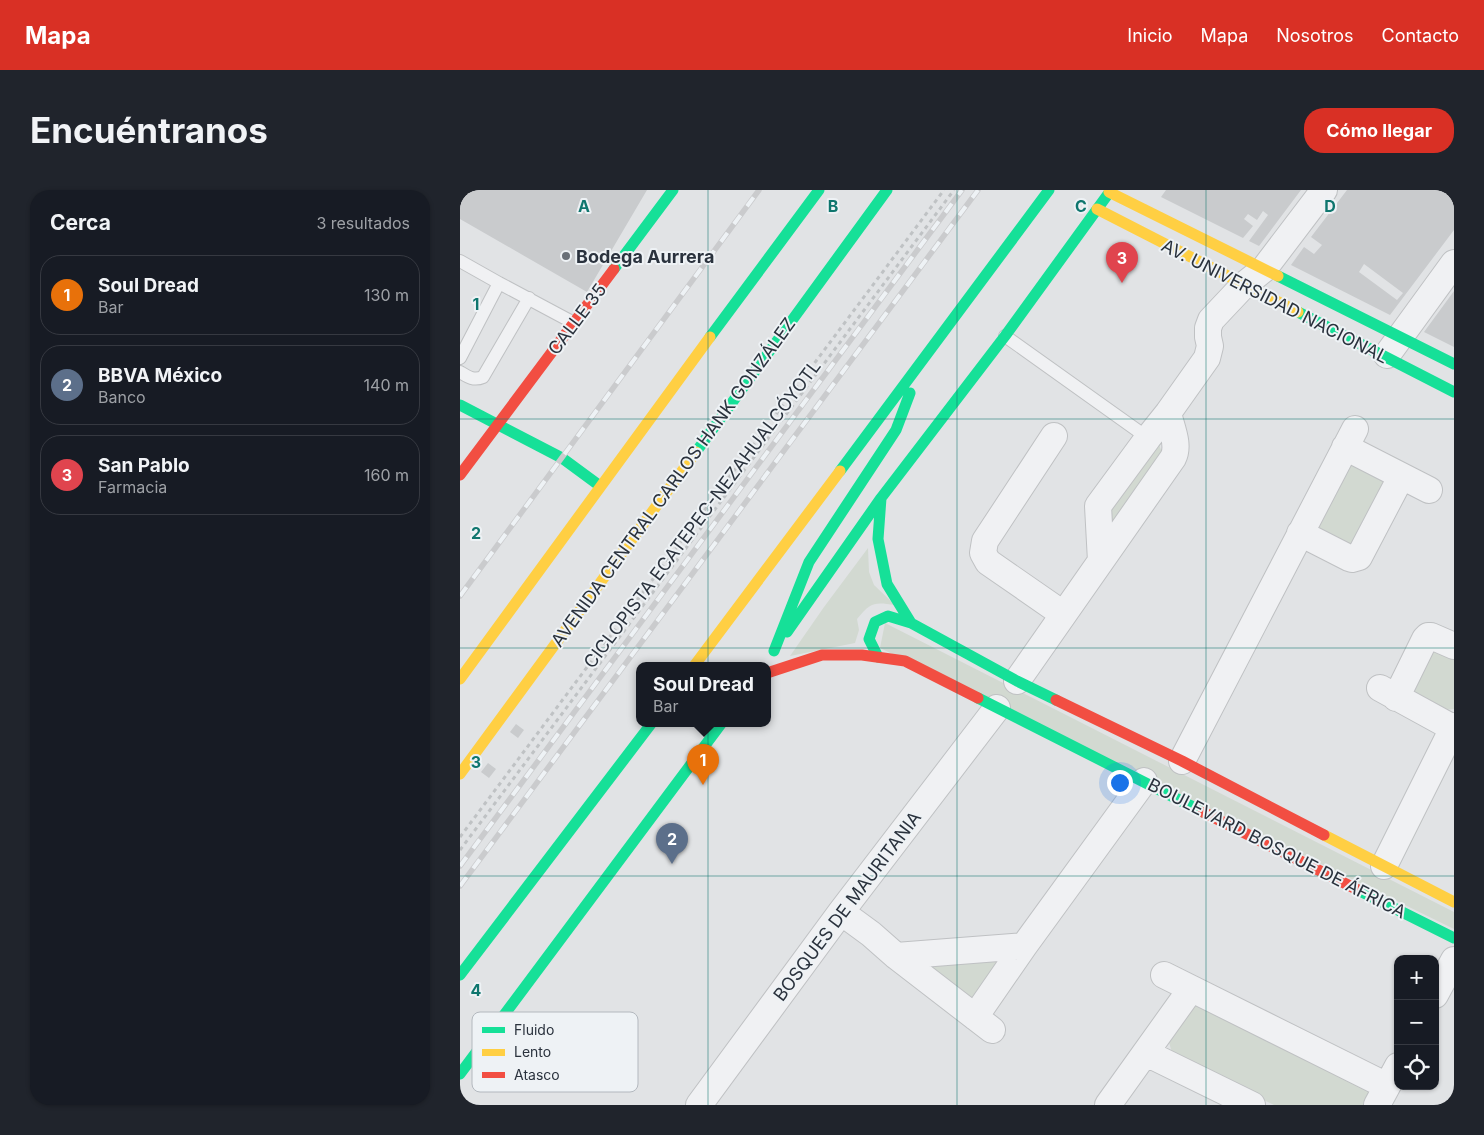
<!DOCTYPE html>
<html lang="es">
<head>
<meta charset="utf-8">
<style>
	:root { --surface:#171b24; --page:#20242c; --text:#f1f3f6; --muted:#9ea1a6; --line:#363941; --accent:#d93025 }
	body { margin:0; font-family:Inter,sans-serif; background:var(--page); color:var(--text) }
	.controls { position:absolute; right:15px; bottom:15px; display:grid; overflow:hidden; border-radius:10px; box-shadow:0 1px 4px #0004 }
	.controls button { width:45px; height:45px; display:grid; place-items:center; padding:0; border:0; border-bottom:1px solid var(--line); background:var(--surface); color:var(--text); font:25px sans-serif }
	.you { position:absolute; left:659px; top:592px; width:18px; height:18px; margin:-12px; border:4px solid #fff; border-radius:50%; background:#1a73e8; box-shadow:0 0 0 8px #1a73e833 }
	.badge { display:grid; place-items:center; width:32px; height:32px; border-radius:50%; background:var(--accent); color:#fff; font-size:16px; font-weight:700 }
	.pin { position:absolute; translate:-50% -41px; filter:drop-shadow(0 1px 2px #0008) }
	.pin::after { content:''; position:absolute; top:26px; width:18px; height:15px; background:inherit; clip-path:polygon(0 0,100% 0,50% 100%) }
	.popup { position:absolute; left:176px; top:472px; width:135px; height:65px; box-sizing:border-box; display:grid; place-content:center; border-radius:10px; background:var(--surface); filter:drop-shadow(0 1px 4px #0005); font-size:16px; white-space:nowrap; color:var(--muted) }
	.popup b { font-size:19px; color:var(--text) }
	.popup::after { content:''; position:absolute; left:50%; top:100%; margin-left:-10px; border:10px solid transparent; border-top-color:var(--surface) }
	.list { margin:0; padding:0; list-style:none }
	h2 { display:flex; justify-content:space-between; align-items:center; height:65px; margin:0; padding:0 20px; font-size:21px }
	h2 small { font-size:16px; font-weight:400; color:var(--muted) }
	.list li { display:grid; grid-template-columns:32px 1fr auto; gap:15px; align-items:center; box-sizing:border-box; height:80px; margin:0 10px 10px; padding:0 10px; border:1px solid var(--line); border-radius:20px }
	.list b { display:block; font-size:19px; white-space:nowrap }
	.list p { margin:0; font-size:16px; white-space:nowrap; color:var(--muted) }
	.list em { font-size:16px; font-style:normal; color:var(--muted) }
	.icon { flex:none; width:28px; height:28px; fill:none; stroke:currentColor; stroke-width:2; stroke-linecap:round; stroke-linejoin:round }
	.map { position:relative; flex:none; width:994px; height:915px; overflow:hidden; border-radius:20px }
	header { display:flex; align-items:center; gap:30px; box-sizing:border-box; height:70px; padding:0 25px; background:var(--accent); color:#fff }
	header strong { font-size:24px }
	nav { display:flex; gap:28px; margin-inline-start:auto; font-size:18px }
	.intro { display:flex; align-items:center; justify-content:space-between; box-sizing:border-box; height:120px; padding:0 30px }
	h1 { margin:0; font-size:35px }
	.button { padding:12px 22px; border-radius:20px; background:var(--accent); color:#fff; font-size:18px; font-weight:700 }
	main { display:flex; gap:30px; padding:0 30px }
	aside { flex:1; background:var(--surface); border-radius:20px; box-shadow:0 1px 4px #0004 }
	.map>svg:first-child { display:block }
	.green { fill:#d2d9d1 }
	.building { fill:#c9cbcd; fill-rule:evenodd }
	.lines { fill:none; stroke-linecap:round; stroke-linejoin:round }
	.lane-casing { stroke:#bfc1c3; stroke-width:14 }
	.street-casing { stroke:#bfc1c3; stroke-width:28 }
	.path { stroke:#bfc2c4; stroke-width:3; stroke-dasharray:4 4; stroke-linecap:butt }
	.lane { stroke:#f0f1f3; stroke-width:12 }
	.street { stroke:#f0f1f3; stroke-width:26 }
	.fast { stroke:#16e098; stroke-width:11 }
	.slow { stroke:#ffcf43; stroke-width:11 }
	.jam { stroke:#f24e42; stroke-width:11 }
	.rail-casing { stroke:#cacbcd; stroke-width:5.5 }
	.rail { stroke:#eef2f5; stroke-width:4; stroke-dasharray:11; stroke-linecap:butt }
	.grid { fill:none; stroke:#0f766e; stroke-width:1; stroke-opacity:0.55 }
	.poi-dot { fill:#6a7078; stroke:#eef2f5; stroke-width:2 }
	.labels { text-anchor:middle; dominant-baseline:central; stroke-width:4; stroke-linejoin:round; paint-order:stroke }
	.poi-label { font-size:18px; font-weight:bold; fill:#2a323d; stroke:#eef2f5; text-anchor:start }
	.street-label { font-size:18px; fill:#2a323d; stroke:#eef2f5 }
	.key { fill:#eef2f5; stroke:#b3b8be; stroke-width:1 }
	.key-label { font-size:14px; fill:#2a323d }
	.grid-label { font-size:16px; text-anchor:middle; font-weight:bold; fill:#0f766e; stroke:#eef2f5; stroke-width:4; stroke-linejoin:round; paint-order:stroke }
</style>
</head>
<body>
<header>
<strong>Mapa</strong>
<nav><a>Inicio</a><a>Mapa</a><a>Nosotros</a><a>Contacto</a></nav>
</header>
<div class="intro"><h1>Encuéntranos</h1><a class="button">Cómo llegar</a></div>
<main>
<aside>
<h2>Cerca<small>3 resultados</small></h2>
<ul class="list">
<li><span class="badge" style="background:#e8710a">1</span><div><b>Soul Dread</b><p>Bar</p></div><em>130 m</em></li>
<li><span class="badge" style="background:#5c6f8a">2</span><div><b>BBVA México</b><p>Banco</p></div><em>140 m</em></li>
<li><span class="badge" style="background:#e0444e">3</span><div><b>San Pablo</b><p>Farmacia</p></div><em>160 m</em></li>
</ul>
</aside>
<div class="map">
<svg width="994" height="915" viewBox="0 0 994 915">
	<rect width="100%" height="100%" fill="#e1e3e5"/>
	<path class="green" d="M 699,254 L 704,269 L 654,341 L 641,336 L 692,255 Z
		M 886,267 L 929,291 L 893,360 L 852,340 Z
		M 408,358 L 409,382 L 414,395 L 435,415 C 414,412 411,412 397,429 L 399,440 L 395,453 L 330,466 L 364,417 Z
		M 425,433 L 994,722 L 994,739 L 420,458 Z
		M 968,457 L 994,465 L 994,519 L 976,521 L 956,513 L 951,497 Z
		M 544,767 L 513,810 L 461,773 Z
		M 739,812 L 908,895 L 913,907 L 910,915 L 814,915 L 713,866 L 708,849 L 727,815 Z"/>
	<path class="building" d="M 0,0 L 187,0 L 127,102 L 0,29 Z
		M 706,0 L 841,0 L 799,56 L 789,51 L 808,25 L 803,21 L 797,30 L 788,24 L 784,29 L 793,36 L 783,48 L 701,7 Z
		M 887,0 L 994,0 L 994,40 L 930,125 L 831,75 L 844,57 L 854,64 L 862,55 L 851,47 ZM 904,74 L 943,103 L 937,110 L 899,82 Z
		M 994,101 L 994,157 L 964,142 Z
		M 56,534 L 64,540 L 58,548 L 50,542 Z
		M 28,573 L 36,579 L 29,588 L 21,582 Z"/>
	<g class="lines">
		<g class="lane-casing">
			<path id="lane" d="M 0,71 L 39,93
				M 545,146 L 688,248
				M 0,168 L 39,93 L 114,133
				M 0,182 C 8,187 14,191 23,187 L 69,108"/>
		</g>
		<g class="street-casing">
			<path id="street" d="M 927,165 L 994,73
				M 594,246 L 525,351 L 523,363 L 528,372 L 603,424
				M 885,257 L 969,300
				M 840,343 L 889,368 L 892,369 L 899,367 L 941,287
				M 641,371 L 638,316 L 688,248 L 708,223 L 747,168 L 750,156 L 748,147 L 748,138 L 751,130 L 784,95 L 804,79 L 864,0
				M 557,491 L 713,268 C 720,255 711,237 708,223
				M 920,498 L 993,538
				M 936,508 L 965,449 L 968,446 L 971,446 L 994,456
				M 722,571 L 895,239
				M 924,676 L 994,536
				M 381,722 L 411,744 L 436,766 L 532,840
				M 436,766 L 564,756
				M 704,785 L 927,896
				M 975,805 L 994,770
				M 515,827 L 564,756 L 684,591
				M 686,863 L 792,915
				M 239,915 L 381,722 L 537,518
				M 648,915 L 731,799
				M 917,915 L 938,876"/>
		</g>
		<path class="path" d="M 0,647 L 484,0
			M 0,660 L 494,0"/>
		<use href="#lane" class="lane"/>
		<use href="#street" class="street"/>
		<path class="fast" d="M 154,79 L 213,0
			M 818,86 L 994,174
			M 838,122 L 994,202
			M 250,147 L 359,0
			M 0,215 L 102,268 L 140,296
			M 236,262 L 427,0
			M 380,281 L 589,0
			M 421,308 L 418,349 L 427,394 L 451,433 L 557,491 L 596,510
			M 327,442 L 421,308 L 545,146 L 651,0
			M 314,461 L 349,372 L 436,240 L 450,203
			M 418,467 L 409,449 L 415,432 L 428,426 L 451,433
			M 518,508 L 743,622
			M 898,700 L 994,748
			M 0,785 L 191,534
			M 0,884 L 261,534"/>
		<path class="slow" d="M 649,2 L 818,86
			M 637,19 L 838,122
			M 234,476 L 380,281
			M 0,489 L 250,147
			M 0,584 L 236,262
			M 864,645 L 994,712"/>
		<path class="jam" d="M 0,285 L 154,79
			M 307,483 L 362,465 L 402,465 L 445,471 L 518,508
			M 596,510 L 722,571 L 864,645
			M 743,622 L 898,700"/>
		<g class="rail-casing">
			<path id="rail" d="M 0,406 L 299,0
				M 0,676 L 502,0
				M 0,696 L 518,0"/>
		</g>
		<use href="#rail" class="rail"/>
	</g>
	<path class="grid" d="M 248,0 L 248,915M 497,0 L 497,915M 746,0 L 746,915M 0,229 L 994,229M 0,458 L 994,458M 0,686 L 994,686"/>
	<circle class="poi-dot" cx="106" cy="66" r="5"/>
	<g class="labels">
		<g class="poi-label">
			<text x="116" y="66">Bodega Aurrera</text>
		</g>
		<g class="street-label">
			<text transform="translate(815 111) rotate(27)">AV. UNIVERSIDAD NACIONAL</text>
			<text transform="translate(117 129) rotate(-53)">CALLE 35</text>
			<text transform="translate(213 292) rotate(-54)">AVENIDA CENTRAL CARLOS HANK GONZÁLEZ</text>
			<text transform="translate(242 324) rotate(-53)">CICLOPISTA ECATEPEC-NEZAHUALCÓYOTL</text>
			<text transform="translate(817 658) rotate(27)">BOULEVARD BOSQUE DE ÁFRICA</text>
			<text transform="translate(387 716) rotate(-53)">BOSQUES DE MAURITANIA</text>
		</g>
	</g>
	<rect x="12" y="822" width="166" height="80" rx="8" class="key"/>
	<rect x="22" y="837" width="23" height="6" fill="#16e098"/>
	<rect x="22" y="859" width="23" height="7" fill="#ffcf43"/>
	<rect x="22" y="882" width="23" height="6" fill="#f24e42"/>
	<g class="key-label">
		<text x="54" y="845">Fluido</text>
		<text x="54" y="867">Lento</text>
		<text x="54" y="890">Atasco</text>
	</g>
	<g class="grid-label">
		<text x="124" y="22">A</text>
		<text x="373" y="22">B</text>
		<text x="621" y="22">C</text>
		<text x="870" y="22">D</text>
		<text x="16" y="120">1</text>
		<text x="16" y="349">2</text>
		<text x="16" y="578">3</text>
		<text x="16" y="806">4</text>
	</g>
</svg>
<div class="controls">
<button>+</button>
<button>−</button>
<button><svg class="icon" aria-label="locate" viewBox="0 0 24 24"><circle cx="12" cy="12" r="6"/><path d="M12 2v4M12 18v4M2 12h4M18 12h4"/></svg></button>
</div>
<div class="you"></div>
<div class="pin badge" style="left:243px;top:595px;background:#e8710a">1</div>
<div class="popup"><b>Soul Dread</b>Bar</div>
<div class="pin badge" style="left:212px;top:674px;background:#5c6f8a">2</div>
<div class="pin badge" style="left:662px;top:93px;background:#e0444e">3</div>
</div>
</main>
</body>
</html>
